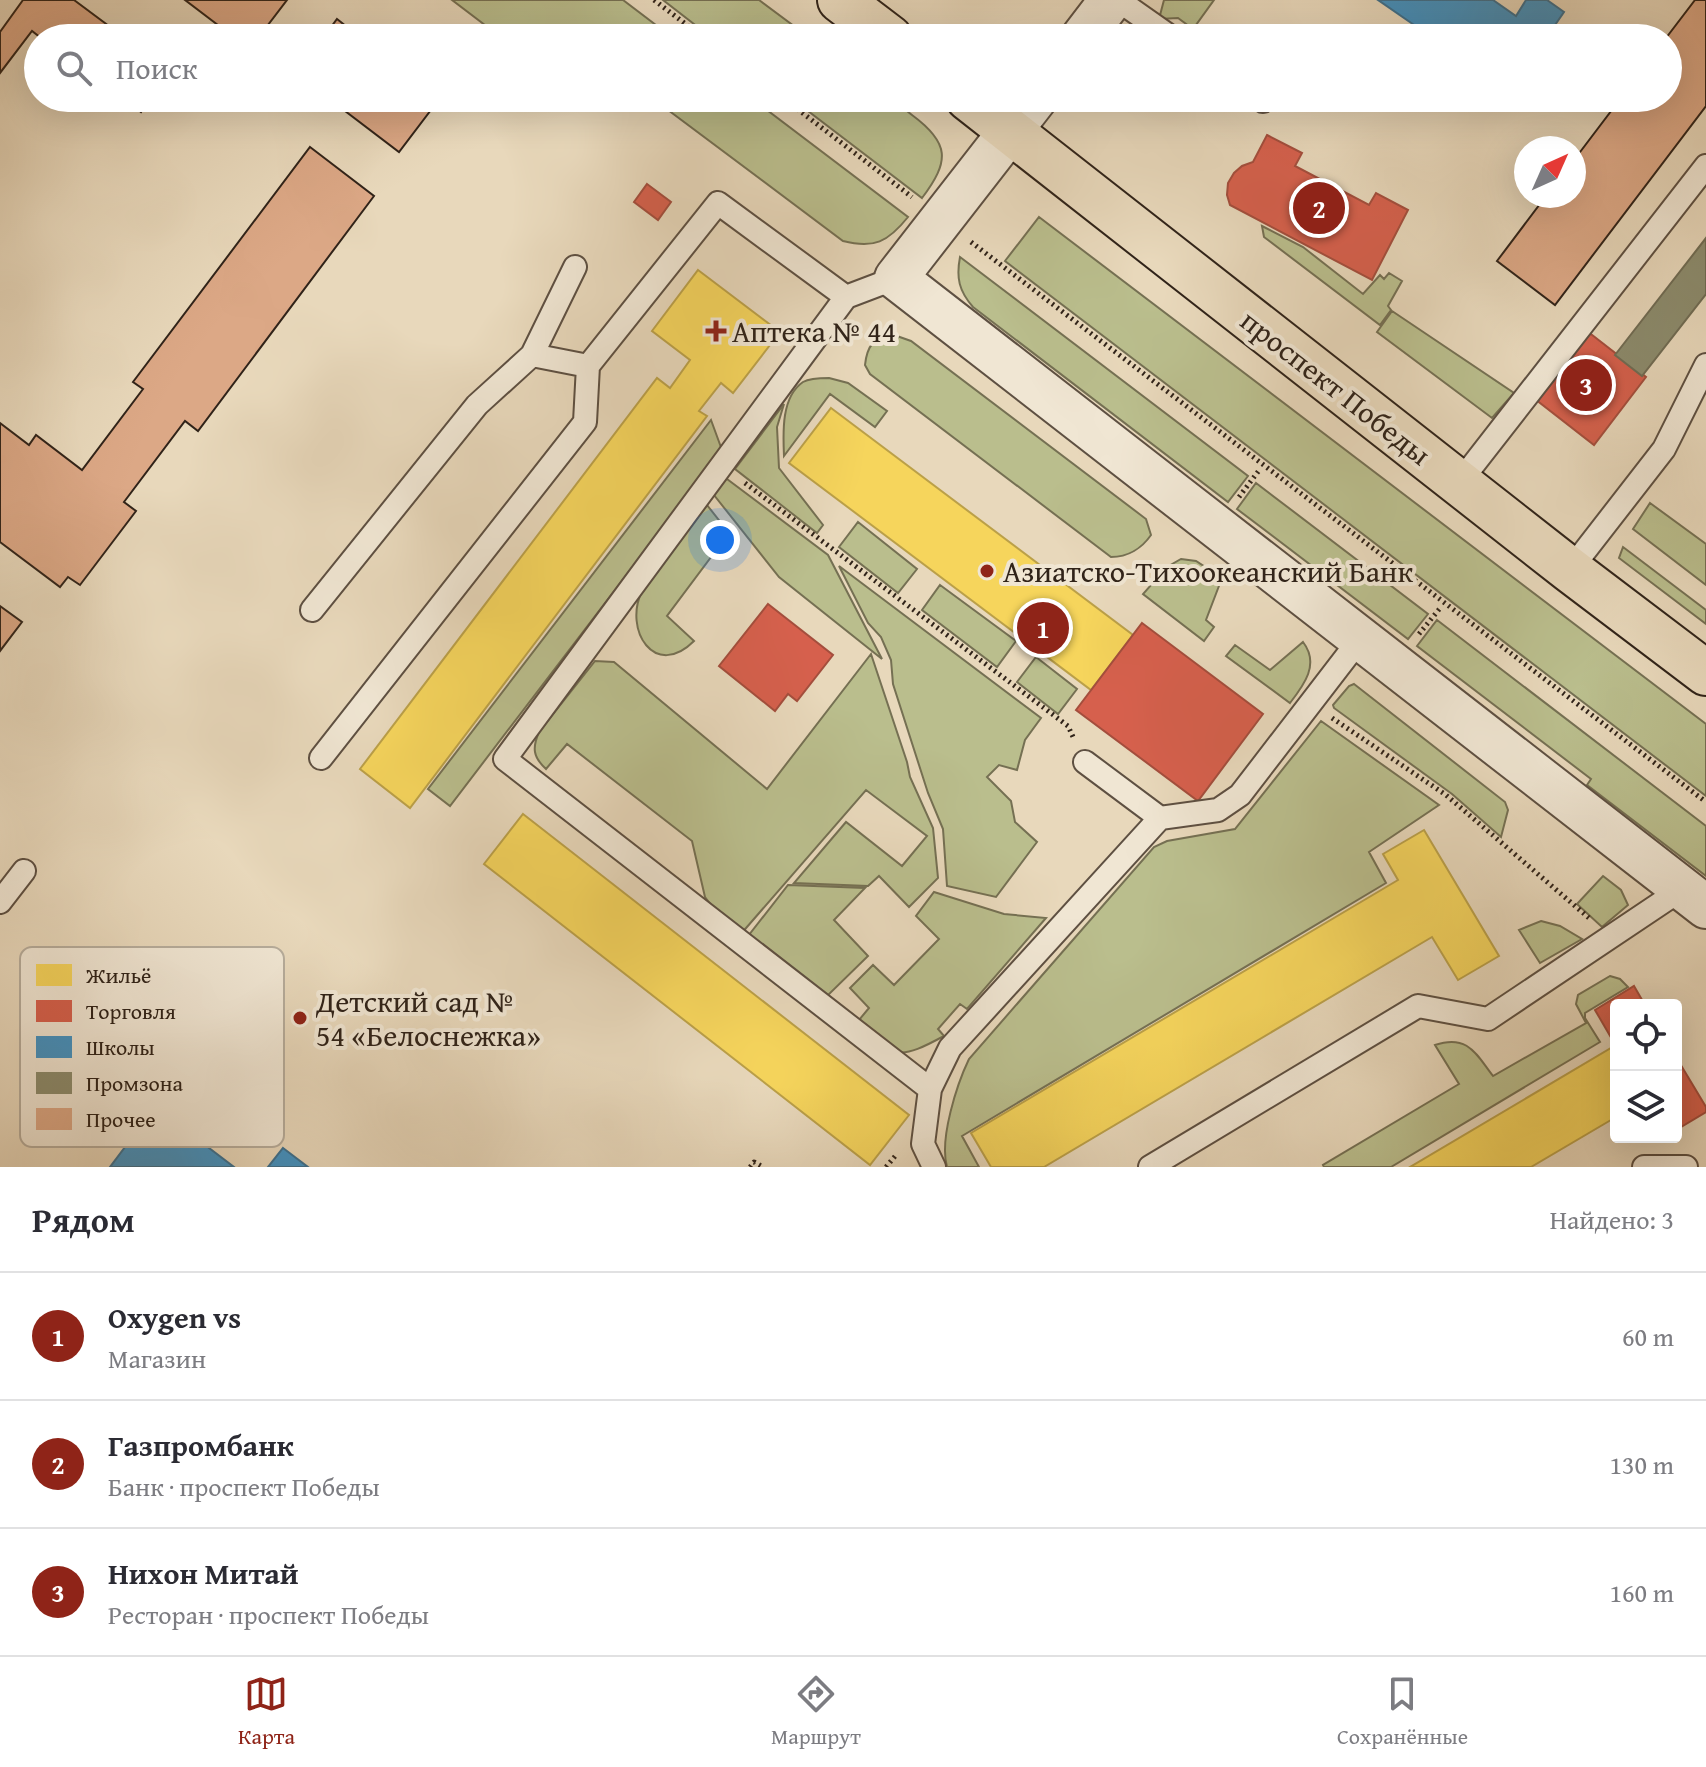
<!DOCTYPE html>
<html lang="ru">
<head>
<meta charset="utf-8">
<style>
	:root { --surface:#fff; --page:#f2f2f3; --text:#2b2b33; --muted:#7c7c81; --line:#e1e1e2; --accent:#8f2418 }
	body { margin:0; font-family:"Gentium Book Plus",serif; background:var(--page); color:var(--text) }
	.controls { position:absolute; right:24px; bottom:24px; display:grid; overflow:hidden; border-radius:8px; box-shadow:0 8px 32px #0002 }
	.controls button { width:72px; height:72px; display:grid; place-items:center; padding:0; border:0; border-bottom:2px solid var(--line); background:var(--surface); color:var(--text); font:40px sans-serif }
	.compass { position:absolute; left:1514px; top:136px; width:72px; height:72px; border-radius:50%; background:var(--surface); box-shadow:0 8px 32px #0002; rotate:45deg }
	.you { position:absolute; left:720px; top:540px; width:28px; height:28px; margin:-20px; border:6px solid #fff; border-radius:50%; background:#1a73e8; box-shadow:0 0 0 12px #1a73e833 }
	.badge { display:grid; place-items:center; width:52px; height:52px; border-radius:50%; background:var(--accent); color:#fff; font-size:26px; font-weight:700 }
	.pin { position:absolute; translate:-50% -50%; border:4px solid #fff; box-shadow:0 2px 8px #0006 }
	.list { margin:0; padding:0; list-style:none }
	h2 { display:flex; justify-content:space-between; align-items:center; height:104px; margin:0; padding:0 32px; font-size:34px }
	h2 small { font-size:26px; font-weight:400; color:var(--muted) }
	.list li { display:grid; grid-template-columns:52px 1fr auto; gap:24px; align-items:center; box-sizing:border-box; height:128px; padding:0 32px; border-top:2px solid var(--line) }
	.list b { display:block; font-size:30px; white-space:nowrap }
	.list p { margin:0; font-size:26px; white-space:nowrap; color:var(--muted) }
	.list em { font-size:26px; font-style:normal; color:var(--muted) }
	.icon { flex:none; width:44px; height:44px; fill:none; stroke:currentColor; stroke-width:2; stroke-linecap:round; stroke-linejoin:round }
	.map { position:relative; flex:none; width:1706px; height:1167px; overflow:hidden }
	.search { position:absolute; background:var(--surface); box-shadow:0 8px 32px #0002; left:24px; right:24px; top:24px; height:88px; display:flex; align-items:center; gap:20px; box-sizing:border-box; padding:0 28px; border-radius:44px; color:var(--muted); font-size:30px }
	.sheet { height:488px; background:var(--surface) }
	nav { display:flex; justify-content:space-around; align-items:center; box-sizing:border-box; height:112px; border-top:2px solid var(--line); background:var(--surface); font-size:22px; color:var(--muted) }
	nav a { display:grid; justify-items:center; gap:4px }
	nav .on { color:var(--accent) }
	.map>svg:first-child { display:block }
	.green { fill:#babe8d; stroke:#757053; stroke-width:2 }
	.homes { fill:#f6d55c; stroke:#bba048; stroke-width:2 }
	.shops { fill:#d6604d; stroke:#a44e3d; stroke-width:2 }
	.schools { fill:#4393c3; stroke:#3d7190; stroke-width:2 }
	.industry { fill:#8c8c6e; stroke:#706c54; stroke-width:2 }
	.building { fill:#dca886; stroke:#302319; stroke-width:2 }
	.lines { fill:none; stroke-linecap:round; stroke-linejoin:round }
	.lane-casing { stroke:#5e5042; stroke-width:26 }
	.street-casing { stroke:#5e5042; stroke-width:46 }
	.primary-casing { stroke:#302319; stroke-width:48 }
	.path { stroke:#302319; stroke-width:5; stroke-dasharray:2 4; stroke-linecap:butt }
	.lane { stroke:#f0e6d3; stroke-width:22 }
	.street { stroke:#f0e6d3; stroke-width:42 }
	.primary { stroke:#e8d8bb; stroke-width:44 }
	.poi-dot { fill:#8f2418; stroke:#f0e6d3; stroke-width:3 }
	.labels { text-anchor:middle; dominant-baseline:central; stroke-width:8; stroke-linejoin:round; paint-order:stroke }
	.poi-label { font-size:30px; fill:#302319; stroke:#f0e6d3; text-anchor:start }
	.street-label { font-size:30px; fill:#302319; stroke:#f0e6d3 }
	.key { fill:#f0e6d3; stroke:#b6ac9b; stroke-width:2 }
	.key-label { font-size:22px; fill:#302319 }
</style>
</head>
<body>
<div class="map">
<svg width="1706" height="1167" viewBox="0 0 1706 1167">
	<rect width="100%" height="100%" fill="#e8d8bb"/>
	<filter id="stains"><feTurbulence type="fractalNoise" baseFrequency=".0025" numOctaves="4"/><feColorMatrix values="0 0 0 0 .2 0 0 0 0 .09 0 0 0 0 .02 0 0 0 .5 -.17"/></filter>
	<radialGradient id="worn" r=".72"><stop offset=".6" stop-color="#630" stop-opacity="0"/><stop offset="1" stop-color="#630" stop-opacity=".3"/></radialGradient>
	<path class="green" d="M 452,0 L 623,0 L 673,38 L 502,38 Z
		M 663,0 L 759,0 L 810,38 L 712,38 Z
		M 1164,0 L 1214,0 L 1193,29 L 1178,18 L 1159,19 Z
		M 652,98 L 751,98 L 908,217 C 888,242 874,249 843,241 Z
		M 791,98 C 822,98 855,94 886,98 C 895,99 904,109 912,115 C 950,143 950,161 922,198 Z
		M 1039,217 L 1706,724 L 1706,796 L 1005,261 Z
		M 1262,226 L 1303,247 L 1363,294 L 1380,275 L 1384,279 L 1389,273 L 1402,281 L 1388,306 L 1391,310 L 1380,325 L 1264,237 Z
		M 960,257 L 1248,476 L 1228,502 L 973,307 C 959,291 956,278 960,257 Z
		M 1392,311 L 1514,393 L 1492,418 L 1377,332 Z
		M 894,335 L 911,341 L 1146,519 L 1151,535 C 1142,548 1128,557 1111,557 L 870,374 L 865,365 C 867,346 874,336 894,335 Z
		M 829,378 L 848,383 L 887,411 L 875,427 L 830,394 L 784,456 C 783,433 781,397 803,382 C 810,378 821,378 829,378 Z
		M 784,404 L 777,427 L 779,468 L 823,525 L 817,533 L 735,469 Z
		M 711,420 L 722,450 L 450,806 L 428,789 Z
		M 719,473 L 828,555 L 882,659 L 779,577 L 710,490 Z
		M 1256,483 L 1428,614 L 1408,639 L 1237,509 Z
		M 1650,503 L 1706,544 L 1706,585 L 1633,529 Z
		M 707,505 L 729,533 L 667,616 L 694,641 C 655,680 623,630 642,591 Z
		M 858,522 L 917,569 L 898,593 L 839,547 Z
		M 1623,547 L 1706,610 L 1706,624 L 1619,558 Z
		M 1181,559 L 1196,561 L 1222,578 L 1206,620 L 1214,627 L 1204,641 L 1143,594 L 1167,567 Z
		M 839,566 L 1041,718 L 1025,740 L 1017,770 L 999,765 L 987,777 L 1011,801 L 1015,822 L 1037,842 L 996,897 L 947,886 L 943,829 L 928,793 L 893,684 L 891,660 L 881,637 L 868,623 Z
		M 940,585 L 1016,641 L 997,667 L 922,610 Z
		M 1437,620 L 1706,826 L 1706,876 L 1587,785 L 1591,779 L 1417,646 Z
		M 1303,642 C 1320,664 1304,685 1290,703 L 1226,656 L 1235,645 L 1270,670 Z
		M 871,654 L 907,762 L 910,777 L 933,828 L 938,878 L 909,907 L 879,876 L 868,886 L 794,883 L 846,822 L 902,866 L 927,836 L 866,790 L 740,935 L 723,921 L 705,897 L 692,841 L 567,744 L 546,769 C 533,757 532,748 539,732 L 595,661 L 614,662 L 767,789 Z
		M 1036,657 L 1077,689 L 1058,714 L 1017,682 Z
		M 1354,684 L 1505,802 L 1508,810 L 1501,837 L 1452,794 L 1334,708 L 1333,705 L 1349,686 Z
		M 1321,721 L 1439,805 L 1369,852 L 1386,883 L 962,1136 L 979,1167 L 947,1167 C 939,1139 957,1084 969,1059 L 1154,847 L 1167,841 L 1235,829 Z
		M 1603,876 L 1621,890 L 1628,905 L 1602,927 L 1577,904 Z
		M 788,885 L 865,888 L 834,920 L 868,956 L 822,1001 L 745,940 Z
		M 934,892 L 1004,914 L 1046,918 L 967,1009 L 960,1004 L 938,1029 L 944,1036 C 896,1062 896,1056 854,1026 L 869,1008 L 850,988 L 873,965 L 894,985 L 939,939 L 916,916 Z
		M 1541,921 L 1560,926 L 1582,939 L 1540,963 L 1519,930 Z
		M 1610,976 L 1620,979 L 1628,987 L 1585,1013 L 1585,1018 L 1600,1042 L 1391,1167 L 1324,1167 L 1323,1165 L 1459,1084 L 1435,1045 C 1468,1034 1476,1054 1493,1076 L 1586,1023 L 1576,1004 L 1578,995 Z"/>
	<path class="homes" d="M 698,270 L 780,332 L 733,393 L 721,383 L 699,411 L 707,416 L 410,808 L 360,769 L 657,378 L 670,388 L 690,360 L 652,331 Z
		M 831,408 L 1133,635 L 1091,690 L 789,463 Z
		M 523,814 L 909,1115 L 870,1165 L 484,864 Z
		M 1424,830 L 1499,956 L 1458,980 L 1432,937 L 1044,1167 L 991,1167 L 971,1133 L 1398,880 L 1383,854 Z
		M 1616,1045 L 1616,1117 L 1531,1167 L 1410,1167 Z"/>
	<path class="shops" d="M 1267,135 L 1302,153 L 1295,166 L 1369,205 L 1376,193 L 1408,210 L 1372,280 L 1230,205 L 1227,195 L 1228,183 L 1234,173 L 1242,166 L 1253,162 Z
		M 647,184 L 671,202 L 658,220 L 634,202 Z
		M 1578,324 L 1646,377 L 1594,445 L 1526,392 Z
		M 768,604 L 833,655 L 797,701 L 788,694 L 775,711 L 719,666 Z
		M 1142,623 L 1263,714 L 1198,801 L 1076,710 Z
		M 1634,986 L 1645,1005 L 1616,1005 L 1616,1046 L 1595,1010 Z
		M 1676,1057 L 1706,1107 L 1706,1112 L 1676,1130 Z"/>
	<path class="schools" d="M 1378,0 L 1493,0 L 1516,16 L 1526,0 L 1547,0 L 1564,12 L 1546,38 L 1433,38 Z
		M 207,1038 L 248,1069 L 196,1138 L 234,1167 L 110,1167 Z
		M 283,1148 L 308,1167 L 268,1167 Z"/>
	<path class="industry" d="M 1706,238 L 1706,294 L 1642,376 L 1615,355 Z"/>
	<path class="building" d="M 23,0 L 74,0 L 125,38 L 41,38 L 32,31 L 0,73 L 0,32 Z
		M 185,0 L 287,0 L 258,38 L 235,38 Z
		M 1695,0 L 1706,0 L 1706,106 L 1555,305 L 1497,261 L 1546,196 L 1574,196 L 1574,160 L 1621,98 L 1668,98 L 1666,38 Z
		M 337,19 L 361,38 L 323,38 Z
		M 123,98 L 151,98 L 141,112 Z
		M 328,98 L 440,98 L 399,152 Z
		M 310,147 L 374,196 L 198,431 L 185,421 L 124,502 L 136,511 L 80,585 L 68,577 L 60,587 L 0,542 L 0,423 L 29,445 L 36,435 L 82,470 L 143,389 L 133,382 Z
		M 0,606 L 22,622 L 0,651 Z"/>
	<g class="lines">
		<g class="lane-casing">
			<path id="lane" d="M 1118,0 L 1172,38
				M 1259,98 L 1263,101
				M 896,278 L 846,297 L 505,759 L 930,1089
				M 532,355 L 575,267
				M 1459,483 L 1706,166
				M 1570,570 L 1664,449 L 1706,365
				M 312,610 L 477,405 L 532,355 L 588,366
				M 321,758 L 585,422 L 588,366 L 718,203 L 846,297
				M 1085,762 L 1160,818
				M 0,902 L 24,871
				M 934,1167 L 923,1144 L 930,1089 L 950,1048 L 1160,818 L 1218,810 L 1240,795 L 1360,639
				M 1150,1167 L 1418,1006 L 1488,1019 L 1682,889
				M 1644,1167 L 1686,1167"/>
		</g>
		<g class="street-casing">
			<path id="street" d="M 1082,38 L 1111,0
				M 1036,98 L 896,278 L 1706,907"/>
		</g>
		<g class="primary-casing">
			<path id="primary" d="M 840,0 L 890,38
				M 968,98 L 1570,570 L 1706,673"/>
		</g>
		<path class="path" d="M 654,0 L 704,38
			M 783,98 L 912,197
			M 971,242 L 1706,802
			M 745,483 L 1068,726 L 1074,739
			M 1239,497 L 1260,469
			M 1419,634 L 1441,607
			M 1332,718 L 1446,795 L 1589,918
			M 750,1167 L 754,1162 L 763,1167
			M 886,1167 L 896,1155"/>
		<use href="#lane" class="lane"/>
		<use href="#street" class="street"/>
		<use href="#primary" class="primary"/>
	</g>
	<g class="poi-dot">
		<path d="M712 319h8v8h8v8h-8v8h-8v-8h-8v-8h8z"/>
		<circle cx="987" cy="571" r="8"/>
		<circle cx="300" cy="1018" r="8"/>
	</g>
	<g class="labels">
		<g class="poi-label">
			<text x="732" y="331">Аптека № 44</text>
			<text x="1003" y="571">Азиатско-Тихоокеанский Банк</text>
			<text x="316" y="1001">Детский сад №<tspan x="316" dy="34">54 «Белоснежка»</tspan></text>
		</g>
		<g class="street-label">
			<text transform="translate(1336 387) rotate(38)">проспект Победы</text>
		</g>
	</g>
	<rect x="20" y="947" width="264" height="200" rx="12" class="key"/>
	<rect x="36" y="964" width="36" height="22" fill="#f6d55c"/>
	<rect x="36" y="1000" width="36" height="22" fill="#d6604d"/>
	<rect x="36" y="1036" width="36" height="22" fill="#4393c3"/>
	<rect x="36" y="1072" width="36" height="22" fill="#8c8c6e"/>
	<rect x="36" y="1108" width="36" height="22" fill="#dca886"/>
	<g class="key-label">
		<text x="86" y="983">Жильё</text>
		<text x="86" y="1019">Торговля</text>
		<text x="86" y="1055">Школы</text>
		<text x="86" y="1091">Промзона</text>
		<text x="86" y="1127">Прочее</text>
	</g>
	<rect width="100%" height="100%" filter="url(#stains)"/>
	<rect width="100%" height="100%" fill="url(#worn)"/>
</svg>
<div class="controls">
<button><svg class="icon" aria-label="locate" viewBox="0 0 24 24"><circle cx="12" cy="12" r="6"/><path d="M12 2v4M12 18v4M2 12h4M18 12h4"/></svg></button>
<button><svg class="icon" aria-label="layers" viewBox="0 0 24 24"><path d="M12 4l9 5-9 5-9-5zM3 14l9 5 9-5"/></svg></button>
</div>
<svg class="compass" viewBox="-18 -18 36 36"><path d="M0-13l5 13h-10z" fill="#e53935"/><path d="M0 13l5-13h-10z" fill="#7c7c81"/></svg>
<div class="you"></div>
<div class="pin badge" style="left:1043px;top:628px">1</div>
<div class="pin badge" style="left:1319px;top:208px">2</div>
<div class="pin badge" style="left:1586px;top:385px">3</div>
<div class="search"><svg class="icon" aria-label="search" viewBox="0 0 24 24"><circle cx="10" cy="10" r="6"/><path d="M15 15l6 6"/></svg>Поиск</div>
</div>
<section class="sheet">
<h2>Рядом<small>Найдено: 3</small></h2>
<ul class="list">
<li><span class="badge">1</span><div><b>Oxygen vs</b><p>Магазин</p></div><em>60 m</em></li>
<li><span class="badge">2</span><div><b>Газпромбанк</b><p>Банк · проспект Победы</p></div><em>130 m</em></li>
<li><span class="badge">3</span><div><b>Нихон Митай</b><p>Ресторан · проспект Победы</p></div><em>160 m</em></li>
</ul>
</section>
<nav>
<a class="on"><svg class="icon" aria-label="map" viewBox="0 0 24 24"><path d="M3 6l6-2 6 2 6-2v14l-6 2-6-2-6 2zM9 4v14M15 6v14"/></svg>Карта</a>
<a><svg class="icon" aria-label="directions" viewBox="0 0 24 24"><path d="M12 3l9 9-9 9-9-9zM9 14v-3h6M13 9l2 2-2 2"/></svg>Маршрут</a>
<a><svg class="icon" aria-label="saved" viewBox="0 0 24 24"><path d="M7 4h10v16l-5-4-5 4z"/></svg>Сохранённые</a>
</nav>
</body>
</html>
